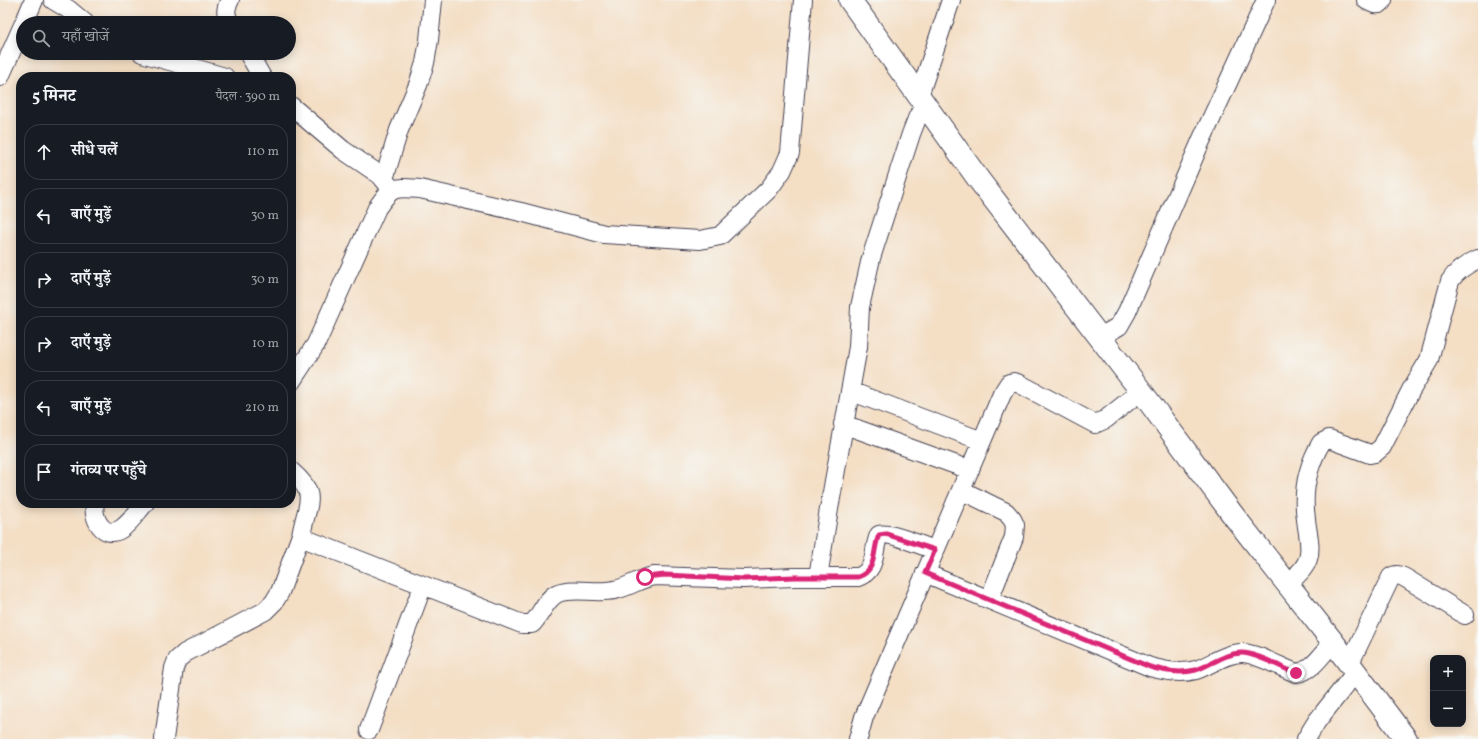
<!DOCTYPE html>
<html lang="hi">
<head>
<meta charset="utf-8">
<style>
	:root { --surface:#171b24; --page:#242831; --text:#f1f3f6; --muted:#9ea1a6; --line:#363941 }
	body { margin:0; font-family:Vollkorn,"Noto Serif Devanagari",serif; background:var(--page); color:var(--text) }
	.controls { position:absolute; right:12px; bottom:12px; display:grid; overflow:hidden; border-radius:8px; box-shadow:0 2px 10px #0003 }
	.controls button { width:36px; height:36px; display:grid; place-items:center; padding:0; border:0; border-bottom:1px solid var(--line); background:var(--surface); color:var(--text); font:20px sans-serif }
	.stop { position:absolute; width:12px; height:12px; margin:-9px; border:3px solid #db2777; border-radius:50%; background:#fff }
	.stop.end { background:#db2777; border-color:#fff; box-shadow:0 1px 4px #0008 }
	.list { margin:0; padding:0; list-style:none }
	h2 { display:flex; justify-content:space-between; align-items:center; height:52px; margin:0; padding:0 16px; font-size:17px }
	h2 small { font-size:13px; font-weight:400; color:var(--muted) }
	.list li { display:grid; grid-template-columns:26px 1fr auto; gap:12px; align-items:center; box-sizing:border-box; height:56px; margin:0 8px 8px; padding:0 8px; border:1px solid var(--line); border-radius:16px }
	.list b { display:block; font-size:15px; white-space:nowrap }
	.list em { font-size:13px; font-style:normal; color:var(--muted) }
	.icon { flex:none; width:22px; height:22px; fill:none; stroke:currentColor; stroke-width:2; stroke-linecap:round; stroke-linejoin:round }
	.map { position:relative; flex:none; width:1478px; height:739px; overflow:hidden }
	.search { position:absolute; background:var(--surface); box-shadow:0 2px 10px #0003; left:16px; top:16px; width:280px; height:44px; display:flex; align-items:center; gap:10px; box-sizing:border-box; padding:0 14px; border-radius:22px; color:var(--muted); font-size:15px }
	.panel { position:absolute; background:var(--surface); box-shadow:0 2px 10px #0003; left:16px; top:72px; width:280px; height:436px; border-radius:16px }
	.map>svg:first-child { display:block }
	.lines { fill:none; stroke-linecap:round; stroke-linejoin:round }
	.minor-casing { stroke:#423e50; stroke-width:20 }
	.major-casing { stroke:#423e50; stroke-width:24 }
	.minor { stroke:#fff; stroke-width:18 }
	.major { stroke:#fff; stroke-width:22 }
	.route { stroke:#db2777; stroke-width:5 }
</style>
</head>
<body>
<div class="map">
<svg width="1478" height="739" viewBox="0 0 1478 739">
	<rect width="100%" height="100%" fill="#f6f6f2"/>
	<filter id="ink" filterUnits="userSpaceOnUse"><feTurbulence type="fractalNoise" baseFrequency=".025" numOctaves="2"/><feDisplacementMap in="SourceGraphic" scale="8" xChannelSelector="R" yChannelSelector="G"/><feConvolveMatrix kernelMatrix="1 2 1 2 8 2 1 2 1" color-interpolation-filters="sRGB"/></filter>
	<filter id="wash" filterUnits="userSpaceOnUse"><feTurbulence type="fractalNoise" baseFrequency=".012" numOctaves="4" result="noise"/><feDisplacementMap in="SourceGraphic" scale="16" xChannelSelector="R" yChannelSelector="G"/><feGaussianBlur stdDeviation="0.9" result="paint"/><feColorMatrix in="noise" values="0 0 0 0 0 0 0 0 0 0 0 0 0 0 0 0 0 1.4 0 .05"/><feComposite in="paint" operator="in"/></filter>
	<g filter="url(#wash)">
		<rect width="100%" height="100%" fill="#f4dec4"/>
	</g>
	<g filter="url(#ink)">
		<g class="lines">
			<g class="minor-casing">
				<path id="minor" d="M 53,0 L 68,9 L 85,23
					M 230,0 C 225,9 225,14 230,23
					M 1366,0 C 1372,3 1379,8 1383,0
					M 24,23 L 34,0
					M 142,53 L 225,77
					M 248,53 L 262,77
					M 0,77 L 23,25
					M 919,96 L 951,0
					M 291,106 L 343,150 L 380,175 L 390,187
					M 384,179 L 399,130 L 418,85 L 425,63 L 429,40 L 433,0
					M 1100,337 L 1119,326 L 1127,312 L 1201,141 L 1266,0
					M 291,382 L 316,344 L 377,208 C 392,186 394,187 420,189 L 521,212 L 604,234 L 700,240 L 720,236 L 769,189 L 782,171 L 790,153 L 803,0
					M 850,391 L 982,441
					M 843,424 L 970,470
					M 291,471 C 318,494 308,501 302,531 L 301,535 L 303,538 L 522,624 L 532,624 C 541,615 546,598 558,593 C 574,587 596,594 614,590 C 628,588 640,578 654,576 L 744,579 L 794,577 L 858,577 C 878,570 872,550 879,535 C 888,531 925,547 935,550
					M 961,490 L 1006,512 L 1012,519 L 1015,525 L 1014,537 L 989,600
					M 95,503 C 92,518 103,540 121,529 C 130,523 137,512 145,503
					M 925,573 L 1150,667 C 1165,671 1180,674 1196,670 C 1211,665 1225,653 1242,653 C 1256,653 1282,668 1296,673 C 1312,672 1323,653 1333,642
					M 818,577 L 829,509 L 858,347 L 860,307 L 871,258 L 911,134 L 918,116 L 926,107
					M 1287,585 C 1295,577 1305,569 1308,559 C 1312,547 1307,531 1306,519 C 1302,492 1307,467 1321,443 L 1329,439 L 1370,454 L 1375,453 L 1382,447 L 1411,390 L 1429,360 L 1450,281 C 1457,270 1467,264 1478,259
					M 1349,665 L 1391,577 C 1397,573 1402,576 1407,579 L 1465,615
					M 369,730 L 423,585
					M 164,739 L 174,668 L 177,660 L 185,653 L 265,611 L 274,602 L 280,592 L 301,535
					M 858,739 L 864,717 L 1002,394 L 1009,383 L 1014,382 L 1020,384 L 1095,424 L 1106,419 L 1141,391
					M 1306,739 L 1317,721 L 1355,673"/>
			</g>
			<g class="major-casing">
				<path id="major" d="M 850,0 L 979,180 L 1141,391 L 1233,515 L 1333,642 L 1406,739"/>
			</g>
			<use href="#minor" class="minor"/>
			<use href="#major" class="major"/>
		</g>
	</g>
	<g class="lines" filter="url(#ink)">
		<path class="route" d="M 645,577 L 665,575 L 744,579 L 794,577 L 858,577 C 878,570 872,550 879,535 L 886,534 L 935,550 L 925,573 L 1150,667 C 1165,671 1180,674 1196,670 C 1211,665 1225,653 1242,653 C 1256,653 1282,668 1296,673"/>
	</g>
</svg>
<div class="controls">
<button>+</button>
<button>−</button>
</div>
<div class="stop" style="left:645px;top:577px"></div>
<div class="stop end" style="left:1296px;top:673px"></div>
<div class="search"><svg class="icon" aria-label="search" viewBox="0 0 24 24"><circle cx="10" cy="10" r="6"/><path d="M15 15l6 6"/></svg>यहाँ खोजें</div>
<section class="panel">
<h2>5 मिनट<small>पैदल · 390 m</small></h2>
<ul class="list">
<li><svg class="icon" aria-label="ahead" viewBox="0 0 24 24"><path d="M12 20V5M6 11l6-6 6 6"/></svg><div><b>सीधे चलें</b></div><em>110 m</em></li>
<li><svg class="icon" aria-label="left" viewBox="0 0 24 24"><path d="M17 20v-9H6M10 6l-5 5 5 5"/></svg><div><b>बाएँ मुड़ें</b></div><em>30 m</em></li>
<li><svg class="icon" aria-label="right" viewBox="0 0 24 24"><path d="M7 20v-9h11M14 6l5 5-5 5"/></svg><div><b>दाएँ मुड़ें</b></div><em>30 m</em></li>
<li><svg class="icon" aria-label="right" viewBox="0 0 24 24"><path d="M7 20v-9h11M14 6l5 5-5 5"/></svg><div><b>दाएँ मुड़ें</b></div><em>10 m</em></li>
<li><svg class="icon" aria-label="left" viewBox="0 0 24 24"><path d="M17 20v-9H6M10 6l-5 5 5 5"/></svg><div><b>बाएँ मुड़ें</b></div><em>210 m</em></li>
<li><svg class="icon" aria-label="arrive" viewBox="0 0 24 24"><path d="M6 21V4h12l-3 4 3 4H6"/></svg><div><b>गंतव्य पर पहुँचे</b></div></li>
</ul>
</section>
</div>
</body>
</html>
